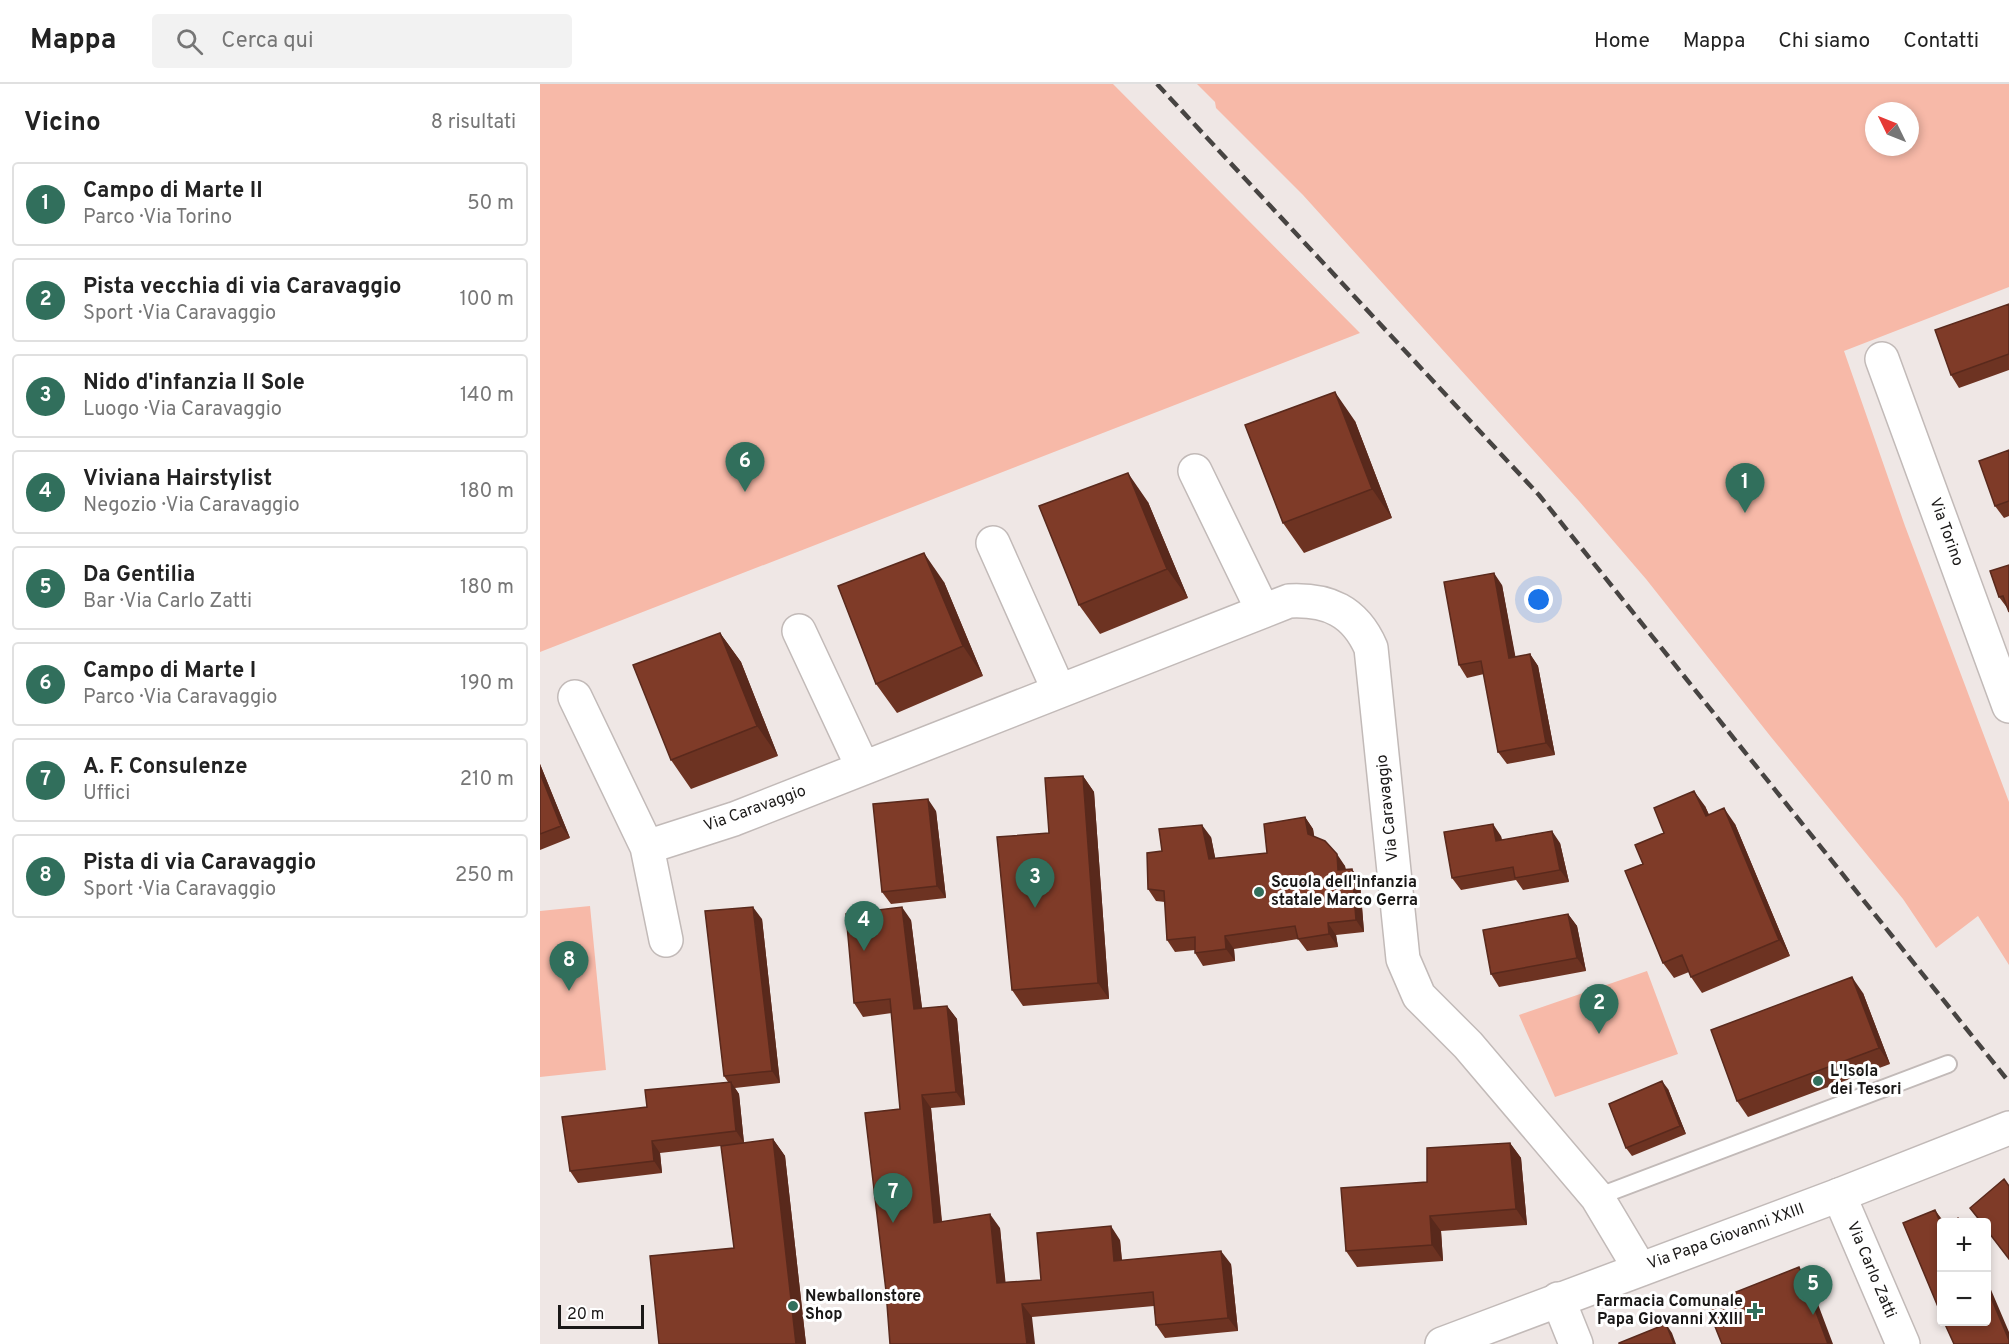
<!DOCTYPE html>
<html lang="it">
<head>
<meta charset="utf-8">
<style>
	:root { --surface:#fff; --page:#f2f2f2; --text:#222; --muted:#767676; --line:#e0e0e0; --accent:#316f5c }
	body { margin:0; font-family:Overpass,sans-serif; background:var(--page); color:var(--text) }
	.controls { position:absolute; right:18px; bottom:18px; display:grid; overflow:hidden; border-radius:6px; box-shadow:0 3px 9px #0003 }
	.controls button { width:54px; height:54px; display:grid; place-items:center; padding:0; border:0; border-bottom:2px solid var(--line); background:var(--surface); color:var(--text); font:30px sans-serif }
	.compass { position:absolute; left:1325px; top:18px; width:54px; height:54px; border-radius:50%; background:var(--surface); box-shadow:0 3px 9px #0003; rotate:313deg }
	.scale { position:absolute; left:18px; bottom:15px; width:86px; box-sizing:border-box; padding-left:6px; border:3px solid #1a1817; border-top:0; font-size:16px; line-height:21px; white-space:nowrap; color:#1a1817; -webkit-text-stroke:4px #fff; paint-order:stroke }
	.you { position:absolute; left:999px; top:516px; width:21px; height:21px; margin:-15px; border:4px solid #fff; border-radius:50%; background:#1a73e8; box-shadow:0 0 0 9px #1a73e833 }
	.badge { display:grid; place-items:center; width:39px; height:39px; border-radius:50%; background:var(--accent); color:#fff; font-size:20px; font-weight:700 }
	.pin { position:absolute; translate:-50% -50px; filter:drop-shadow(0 2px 3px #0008) }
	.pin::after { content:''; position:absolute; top:32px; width:21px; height:18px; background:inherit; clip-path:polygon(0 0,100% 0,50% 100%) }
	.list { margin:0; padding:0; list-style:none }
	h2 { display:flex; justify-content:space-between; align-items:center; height:78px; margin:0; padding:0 24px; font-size:26px }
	h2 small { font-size:20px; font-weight:400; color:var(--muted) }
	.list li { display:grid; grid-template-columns:39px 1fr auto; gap:18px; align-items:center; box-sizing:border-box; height:84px; margin:0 12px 12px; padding:0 12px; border:2px solid var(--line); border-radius:6px }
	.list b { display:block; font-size:22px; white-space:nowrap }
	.list p { margin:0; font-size:20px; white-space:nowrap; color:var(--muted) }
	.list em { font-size:20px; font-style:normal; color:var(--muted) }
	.icon { flex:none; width:33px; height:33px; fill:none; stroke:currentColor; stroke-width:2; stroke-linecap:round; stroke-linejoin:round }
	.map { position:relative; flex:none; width:1469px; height:1260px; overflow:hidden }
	header { display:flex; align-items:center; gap:36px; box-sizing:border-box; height:84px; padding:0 30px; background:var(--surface); border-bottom:2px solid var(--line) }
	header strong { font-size:28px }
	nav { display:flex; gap:33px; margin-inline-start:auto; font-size:21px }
	.search { width:420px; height:54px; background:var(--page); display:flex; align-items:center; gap:15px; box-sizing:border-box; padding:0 21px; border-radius:6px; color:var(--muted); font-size:22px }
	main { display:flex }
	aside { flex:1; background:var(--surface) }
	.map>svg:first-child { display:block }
	.green { fill:#f7b9a8; fill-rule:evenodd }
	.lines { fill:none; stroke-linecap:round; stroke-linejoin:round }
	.lane-casing { stroke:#c2bab8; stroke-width:20 }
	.street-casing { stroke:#c2bab8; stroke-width:36 }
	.secondary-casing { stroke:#c2bab8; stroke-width:36 }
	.lane { stroke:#fff; stroke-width:16 }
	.street { stroke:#fff; stroke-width:33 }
	.secondary { stroke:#fff; stroke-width:33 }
	.rail { stroke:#474442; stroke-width:4.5; stroke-dasharray:12 6; stroke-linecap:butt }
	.wall { fill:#6d3322 }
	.shaded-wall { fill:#59291c }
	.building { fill:#7f3b28; stroke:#59291c; stroke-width:1.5 }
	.poi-dot { fill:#316f5c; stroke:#fff; stroke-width:2 }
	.labels { text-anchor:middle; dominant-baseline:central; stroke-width:6; stroke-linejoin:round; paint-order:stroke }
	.street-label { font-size:16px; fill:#1a1817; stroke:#fff }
	.poi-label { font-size:16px; font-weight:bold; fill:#1a1817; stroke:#fff; text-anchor:start }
</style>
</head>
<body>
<header>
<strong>Mappa</strong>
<div class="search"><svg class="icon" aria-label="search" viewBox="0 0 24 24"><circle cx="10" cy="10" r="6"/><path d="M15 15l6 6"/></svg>Cerca qui</div>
<nav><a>Home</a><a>Mappa</a><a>Chi siamo</a><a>Contatti</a></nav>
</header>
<main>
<aside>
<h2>Vicino<small>8 risultati</small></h2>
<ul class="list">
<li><span class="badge">1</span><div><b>Campo di Marte II</b><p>Parco · Via Torino</p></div><em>50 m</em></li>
<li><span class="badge">2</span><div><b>Pista vecchia di via Caravaggio</b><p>Sport · Via Caravaggio</p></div><em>100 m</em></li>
<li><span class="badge">3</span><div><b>Nido d'infanzia Il Sole</b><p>Luogo · Via Caravaggio</p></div><em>140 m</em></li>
<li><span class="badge">4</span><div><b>Viviana Hairstylist</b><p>Negozio · Via Caravaggio</p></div><em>180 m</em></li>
<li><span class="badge">5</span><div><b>Da Gentilia</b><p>Bar · Via Carlo Zatti</p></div><em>180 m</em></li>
<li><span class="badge">6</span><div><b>Campo di Marte I</b><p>Parco · Via Caravaggio</p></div><em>190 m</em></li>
<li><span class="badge">7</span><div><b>A. F. Consulenze</b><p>Uffici</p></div><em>210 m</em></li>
<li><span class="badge">8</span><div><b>Pista di via Caravaggio</b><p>Sport · Via Caravaggio</p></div><em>250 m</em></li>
</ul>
</aside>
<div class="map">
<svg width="1469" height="1260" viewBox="0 0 1469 1260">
	<rect width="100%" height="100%" fill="#efe7e5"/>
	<path class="green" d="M 0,0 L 573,0 L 820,249 L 0,568 Z
		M 657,0 L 1469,0 L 1469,203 L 1304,267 L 1365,442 L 1469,718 L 1469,881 L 1438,832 L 1396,864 L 1363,815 L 1231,653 L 1106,495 L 1039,417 L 763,111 L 676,24 L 675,18 ZM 1334,27 L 1370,27 L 1370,63 L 1334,63 Z
		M 50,822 L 66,986 L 0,993 L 0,827 Z
		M 1107,887 L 1138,970 L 1015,1013 L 979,931 Z"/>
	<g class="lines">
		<g class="lane-casing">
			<path id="lane" d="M 1057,1113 L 1408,980"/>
		</g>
		<g class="street-casing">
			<path id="street" d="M 1342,275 L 1469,622
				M 655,387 L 723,527
				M 453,459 L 519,607
				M 259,547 L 323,684
				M 35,613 L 107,763 L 126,856
				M 107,763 L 194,735 L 749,517 C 788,515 815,527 831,564 L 863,875 L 879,912 L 928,961 L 1057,1113 L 1100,1185
				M 1299,1111 L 1363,1260
				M 1018,1215 L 1036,1260"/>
		</g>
		<g class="secondary-casing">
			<path id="secondary" d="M 902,1260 L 1299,1111 L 1469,1044"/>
		</g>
		<use href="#lane" class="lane"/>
		<use href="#street" class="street"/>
		<use href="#secondary" class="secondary"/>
		<path class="rail" d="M 617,0 L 999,411 L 1469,998"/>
	</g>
	<path class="wall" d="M 1469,220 L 1469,286 L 1419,304 L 1411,291 Z
		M 815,337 L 852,434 L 764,469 L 743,439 Z
		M 1469,366 L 1469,432 L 1464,434 L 1455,422 Z
		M 608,418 L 648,514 L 560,550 L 539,521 Z
		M 1469,481 L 1468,525 L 1459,513 Z
		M 404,498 L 443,592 L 357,629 L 336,600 Z
		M 962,501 L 975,573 L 990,570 L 998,582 L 1015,671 L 967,680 L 958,668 L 944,590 L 927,594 L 919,581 Z
		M 180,549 L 201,578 L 238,672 L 151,705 L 131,676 Z
		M 0,680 L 30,754 L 0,766 Z
		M 543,692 L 554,708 L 569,915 L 483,922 L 472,906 L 509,749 Z
		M 1165,722 L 1169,731 L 1195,740 L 1250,872 L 1162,909 L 1151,893 L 1149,888 L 1134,894 L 1123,879 L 1103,780 L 1124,749 Z
		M 396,727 L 406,814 L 351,820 L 342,808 Z
		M 765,733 L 773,745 L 774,753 L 805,782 L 806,786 L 812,785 L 820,798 L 824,848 L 796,851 L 798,863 L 767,867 L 758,855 L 694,865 L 695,877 L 663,882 L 655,869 L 655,866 L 635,868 L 627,856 L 625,818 L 616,817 L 608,805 L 622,767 L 671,753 L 675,774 L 727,769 Z
		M 961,752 L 962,756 L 1020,759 L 1029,798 L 983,806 L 976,796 L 921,806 L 912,794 Z
		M 1028,830 L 1037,842 L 1046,887 L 959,903 L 951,890 Z
		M 222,835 L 240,999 L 195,1004 L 199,1010 L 204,1059 L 233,1055 L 245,1072 L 266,1260 L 119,1260 L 194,1164 L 181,1062 L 120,1069 L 122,1089 L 38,1099 L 30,1087 L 107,1023 L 188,998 L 184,992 Z
		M 371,836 L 382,925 L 407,922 L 417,935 L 425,1021 L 391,1024 L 402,1137 L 460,1144 L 465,1198 L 501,1196 L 580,1156 L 582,1176 L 691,1180 L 698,1247 L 625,1254 L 616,1241 L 614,1222 L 492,1233 L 350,1260 L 360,1025 L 352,929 L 323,933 L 314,919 Z
		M 1323,909 L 1350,980 L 1208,1033 L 1197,1017 Z
		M 1128,1005 L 1146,1050 L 1092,1072 L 1086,1064 Z
		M 970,1059 L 981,1074 L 987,1141 L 901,1147 L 903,1177 L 817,1183 L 806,1167 L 887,1098 Z"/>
	<path class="shaded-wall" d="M 795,308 L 815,337 L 852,434 L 832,405 Z
		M 588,389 L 608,418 L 648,514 L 627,485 Z
		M 384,469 L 404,498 L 443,592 L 423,562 Z
		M 954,489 L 962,501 L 978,586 L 969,574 Z
		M 180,549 L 201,578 L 238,672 L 217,642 Z
		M 990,570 L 998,582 L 1015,671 L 1006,659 Z
		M 0,680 L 30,754 L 21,742 L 0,689 Z
		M 543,692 L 554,708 L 569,915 L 558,899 Z
		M 1154,707 L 1165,722 L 1177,748 L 1166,732 Z
		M 388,715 L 396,727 L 406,814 L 397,802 Z
		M 1184,724 L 1195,740 L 1250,872 L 1239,856 Z
		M 765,733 L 773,745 L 776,763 L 768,750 Z
		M 953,740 L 961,752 L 964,769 L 956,757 Z
		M 662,741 L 671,753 L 678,787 L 669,775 Z
		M 1012,747 L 1020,759 L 1029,798 L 1020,786 Z
		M 797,770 L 805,782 L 807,798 L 798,786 Z
		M 812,785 L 820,798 L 824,848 L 816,836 Z
		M 213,823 L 222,835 L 240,999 L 232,987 Z
		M 362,823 L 371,836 L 384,939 L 374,925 Z
		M 1028,830 L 1037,842 L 1046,887 L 1037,874 Z
		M 788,839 L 796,851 L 798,863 L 789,850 Z
		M 685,852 L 694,865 L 695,877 L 686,865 Z
		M 1312,893 L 1323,909 L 1350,980 L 1339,964 Z
		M 407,922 L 417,935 L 425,1021 L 416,1008 Z
		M 1122,997 L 1128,1005 L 1146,1050 L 1140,1042 Z
		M 191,998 L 199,1010 L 204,1059 L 196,1047 Z
		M 382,1011 L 391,1024 L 403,1152 L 394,1139 Z
		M 233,1055 L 245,1072 L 266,1260 L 256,1260 Z
		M 112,1057 L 120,1069 L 122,1089 L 114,1077 Z
		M 970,1059 L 981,1074 L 987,1141 L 976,1125 Z
		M 1395,1126 L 1404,1138 L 1401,1138 L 1401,1140 Z
		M 450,1130 L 460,1144 L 467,1212 L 457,1199 Z
		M 890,1132 L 901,1147 L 903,1177 L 892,1161 Z
		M 571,1142 L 580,1156 L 583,1190 L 574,1177 Z
		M 681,1167 L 691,1180 L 698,1247 L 688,1234 Z
		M 1259,1183 L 1270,1199 L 1293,1260 L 1288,1260 Z
		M 1446,1194 L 1469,1248 L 1469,1256 L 1446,1202 Z
		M 482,1220 L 492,1233 L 495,1260 L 487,1260 Z
		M 1126,1240 L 1132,1249 L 1136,1260 L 1134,1260 Z"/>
	<path class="building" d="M 1469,220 L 1469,270 L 1411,291 L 1395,246 Z
		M 795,308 L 832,405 L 743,439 L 705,341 Z
		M 1469,366 L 1469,417 L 1455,422 L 1439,377 Z
		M 588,389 L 627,485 L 539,521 L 499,422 Z
		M 384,469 L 423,562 L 336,600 L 298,502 Z
		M 1469,481 L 1469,528 L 1463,512 L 1459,513 L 1450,487 Z
		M 954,489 L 969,574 L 990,570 L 1006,659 L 958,668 L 941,577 L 919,581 L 904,498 Z
		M 180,549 L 217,642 L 131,676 L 93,581 Z
		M 0,689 L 21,742 L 0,750 Z
		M 543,692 L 558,899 L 472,906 L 457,753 L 509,749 L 505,694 Z
		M 1154,707 L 1166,732 L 1184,724 L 1239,856 L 1151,893 L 1142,871 L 1123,879 L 1085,787 L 1103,780 L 1095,761 L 1124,749 L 1114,724 Z
		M 388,715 L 397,802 L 342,808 L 333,720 Z
		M 765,733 L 768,750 L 785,757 L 797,770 L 798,786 L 812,785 L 816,836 L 788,839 L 789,850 L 758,855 L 755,842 L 685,852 L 686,865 L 655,869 L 655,853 L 627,856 L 624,807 L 608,805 L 607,769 L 622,767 L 619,745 L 662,741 L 669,775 L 727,769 L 724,740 Z
		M 953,740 L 956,757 L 1012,747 L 1020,786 L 975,794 L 973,783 L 912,794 L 904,748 Z
		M 213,823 L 232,987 L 184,992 L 165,827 Z
		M 362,823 L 374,925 L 407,922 L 416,1008 L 382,1011 L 394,1139 L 450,1130 L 457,1199 L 501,1196 L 497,1149 L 571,1142 L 574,1177 L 681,1167 L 688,1234 L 616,1241 L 613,1208 L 482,1220 L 487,1260 L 350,1260 L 346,1207 L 325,1029 L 360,1025 L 350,915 L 314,919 L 306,830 Z
		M 1028,830 L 1037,874 L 951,890 L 943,846 Z
		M 1312,893 L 1339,964 L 1197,1017 L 1171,946 Z
		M 1122,997 L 1140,1042 L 1086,1064 L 1069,1020 Z
		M 191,998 L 196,1047 L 112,1057 L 114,1077 L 30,1087 L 22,1033 L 107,1023 L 105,1006 Z
		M 233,1055 L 256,1260 L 119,1260 L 110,1172 L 194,1164 L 181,1062 Z
		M 970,1059 L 976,1125 L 890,1132 L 892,1161 L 806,1167 L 801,1104 L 887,1098 L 887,1064 Z
		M 1464,1095 L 1469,1102 L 1469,1175 L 1446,1145 L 1446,1138 L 1441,1138 L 1430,1124 Z
		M 1395,1126 L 1401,1140 L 1401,1230 L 1363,1139 Z
		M 1418,1134 L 1420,1138 L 1412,1138 Z
		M 1259,1183 L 1288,1260 L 1182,1260 L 1166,1220 Z
		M 1446,1202 L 1469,1256 L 1469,1260 L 1414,1260 L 1404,1238 L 1446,1238 Z
		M 1126,1240 L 1134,1260 L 1079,1260 L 1079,1259 Z"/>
	<g class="poi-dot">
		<circle cx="719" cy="808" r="6"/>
		<circle cx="1278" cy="997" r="6"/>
		<circle cx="253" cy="1222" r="6"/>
		<path d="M1212 1218h6v6h6v6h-6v6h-6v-6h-6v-6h6z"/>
	</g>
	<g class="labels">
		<g class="street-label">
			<text transform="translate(1406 448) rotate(70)">Via Torino</text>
			<text transform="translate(848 724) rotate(-96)">Via Caravaggio</text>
			<text transform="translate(215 725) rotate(-20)">Via Caravaggio</text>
			<text transform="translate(1186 1153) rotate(-20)">Via Papa Giovanni XXIII</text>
			<text transform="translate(1331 1186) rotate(67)">Via Carlo Zatti</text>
		</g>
		<g class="poi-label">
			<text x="731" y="799">Scuola dell'infanzia<tspan x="731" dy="18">statale Marco Gerra</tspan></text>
			<text x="1290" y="988">L'Isola<tspan x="1290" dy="18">dei Tesori</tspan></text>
			<text x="265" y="1213">Newballonstore<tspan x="265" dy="18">Shop</tspan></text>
			<text x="1203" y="1218" text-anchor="end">Farmacia Comunale<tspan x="1203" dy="18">Papa Giovanni XXIII</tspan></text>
		</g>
	</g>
</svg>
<div class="controls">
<button>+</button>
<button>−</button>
</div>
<svg class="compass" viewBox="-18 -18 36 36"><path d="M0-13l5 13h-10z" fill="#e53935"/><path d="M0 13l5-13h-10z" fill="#767676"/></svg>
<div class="scale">20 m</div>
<div class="you"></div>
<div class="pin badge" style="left:1205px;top:429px">1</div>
<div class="pin badge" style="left:1059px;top:950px">2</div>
<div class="pin badge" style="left:495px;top:824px">3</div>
<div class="pin badge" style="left:324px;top:867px">4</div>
<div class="pin badge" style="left:1273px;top:1231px">5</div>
<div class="pin badge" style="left:205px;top:408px">6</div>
<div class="pin badge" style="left:353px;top:1139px">7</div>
<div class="pin badge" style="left:29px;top:907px">8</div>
</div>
</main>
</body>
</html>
